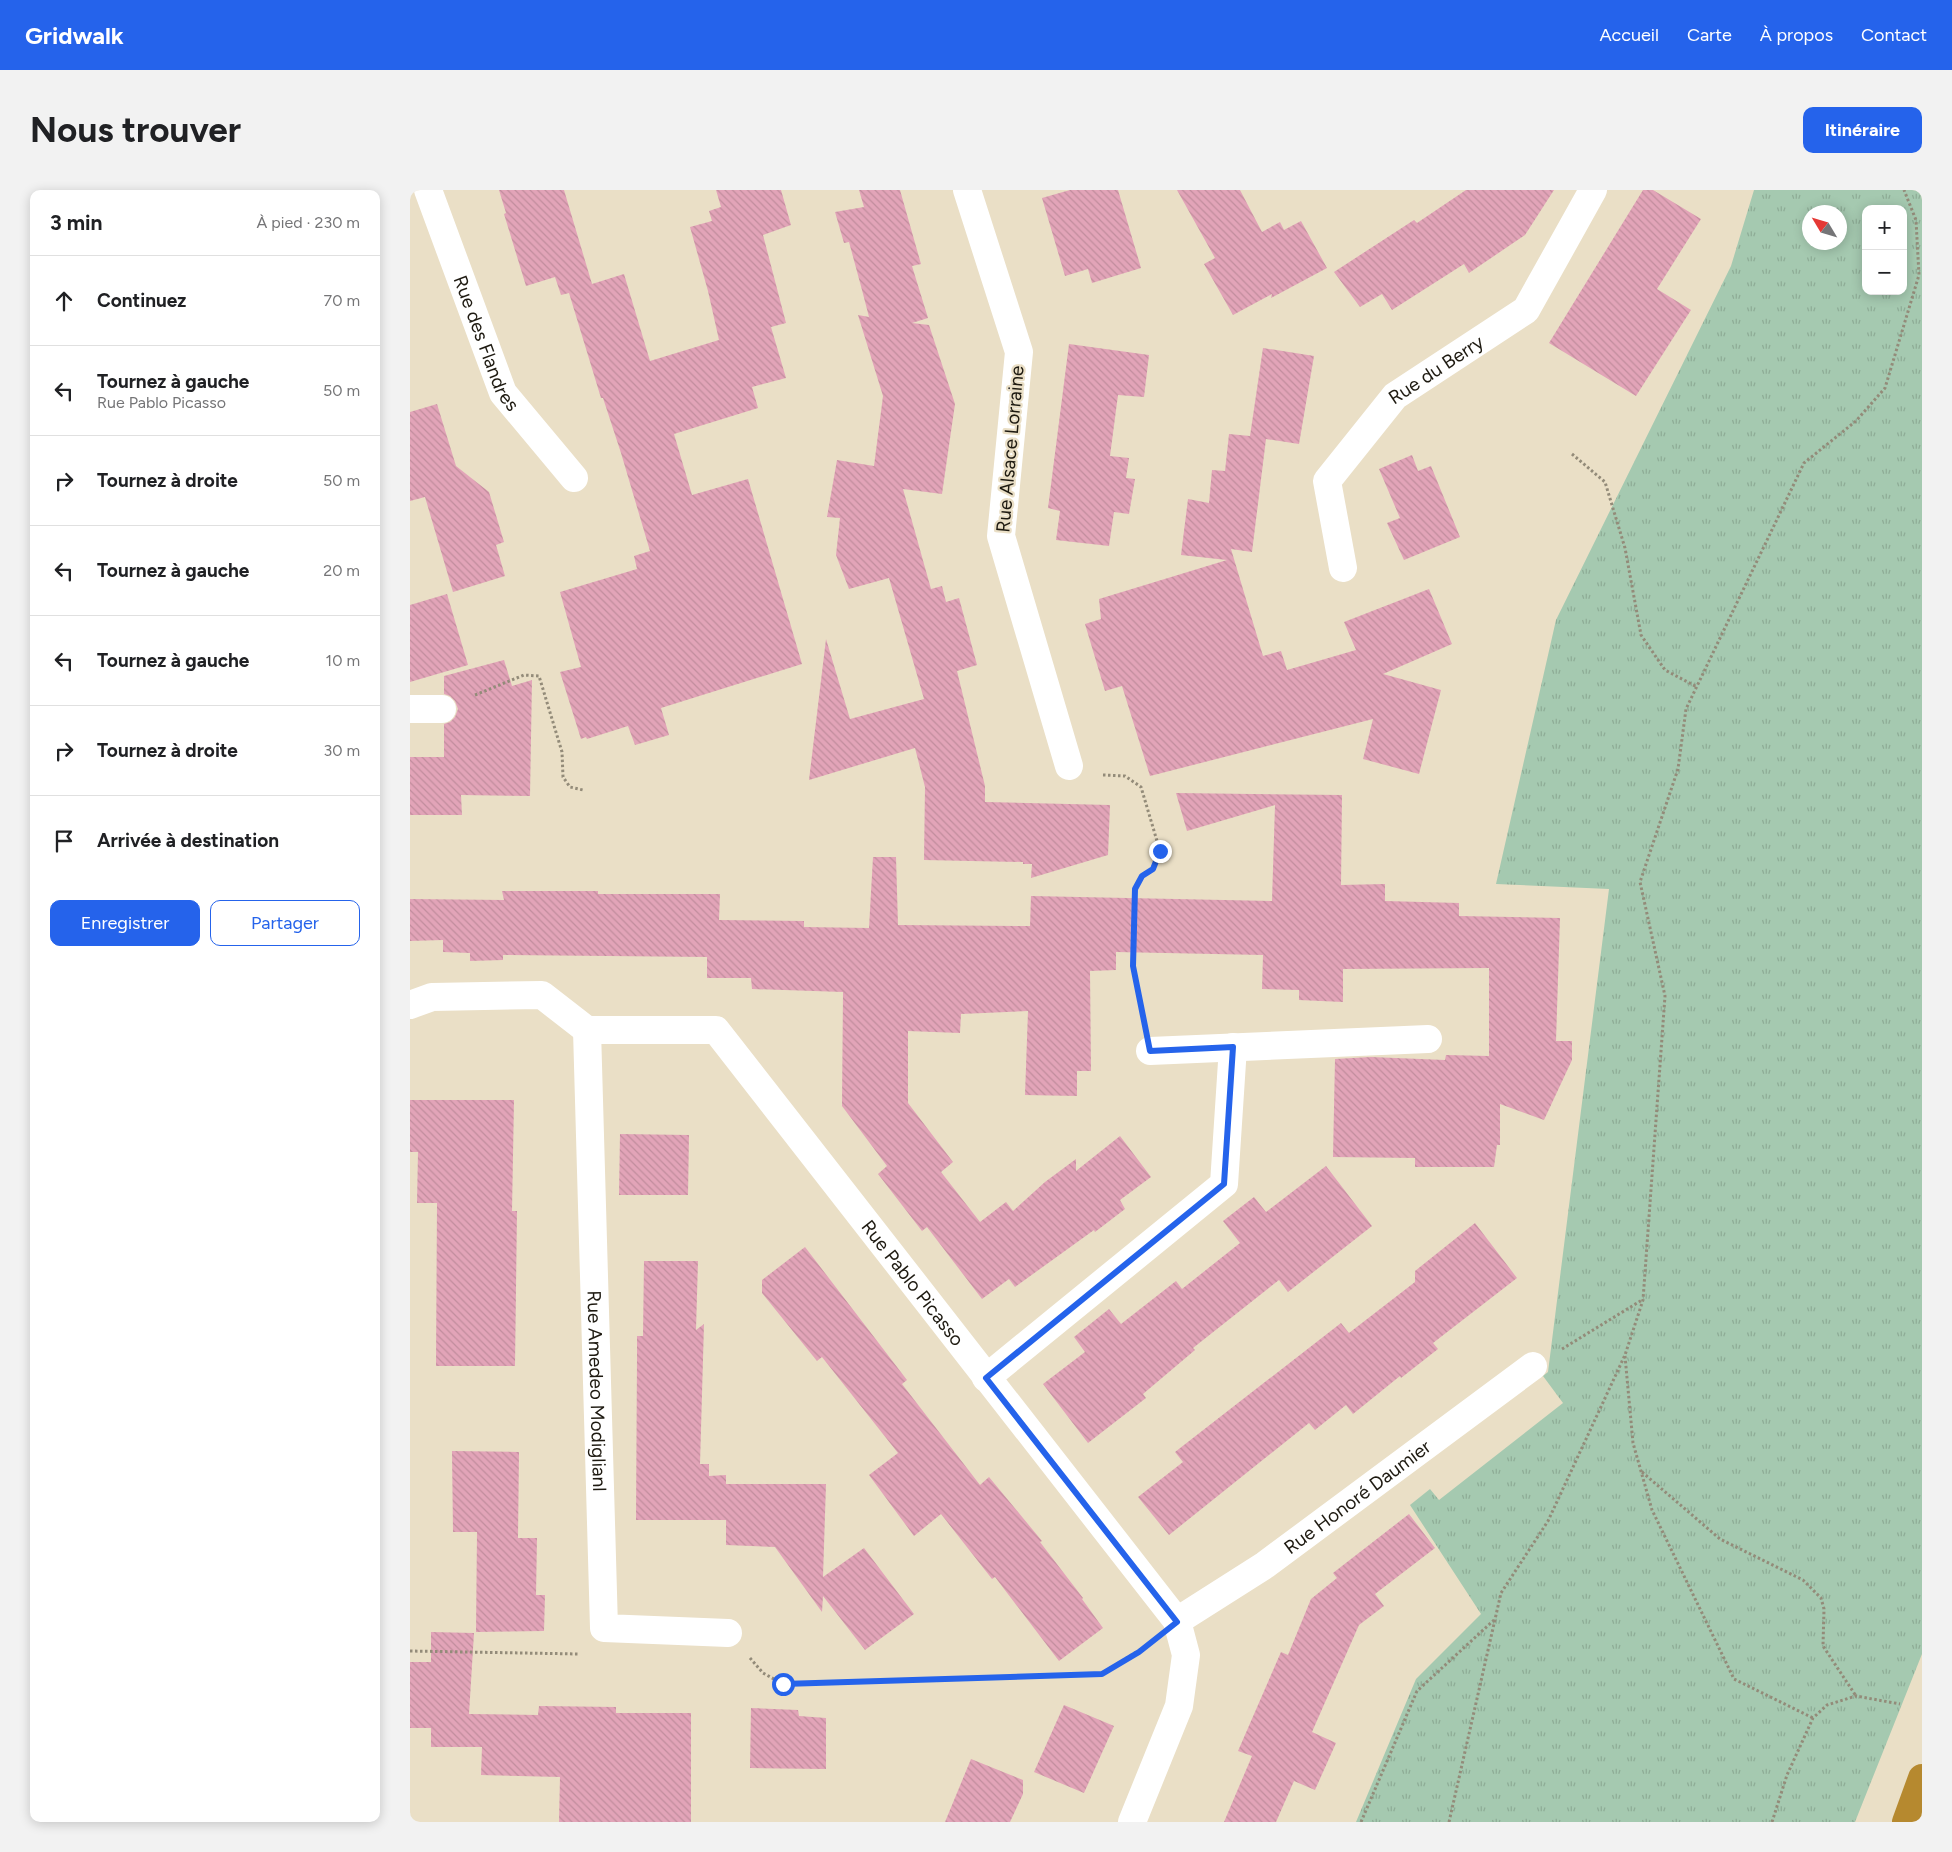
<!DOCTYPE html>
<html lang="fr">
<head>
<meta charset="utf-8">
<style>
	:root { --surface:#fff; --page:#f2f2f2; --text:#202124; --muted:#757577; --line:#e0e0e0; --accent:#2563eb }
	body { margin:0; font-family:Figtree,sans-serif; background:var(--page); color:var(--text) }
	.controls { position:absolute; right:15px; top:15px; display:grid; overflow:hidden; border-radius:10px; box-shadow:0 2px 12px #0003 }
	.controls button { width:45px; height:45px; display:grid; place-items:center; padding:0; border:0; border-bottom:1px solid var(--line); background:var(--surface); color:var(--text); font:25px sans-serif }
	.compass { position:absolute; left:1392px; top:15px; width:45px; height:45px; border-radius:50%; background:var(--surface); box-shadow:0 2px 12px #0003; rotate:308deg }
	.stop { position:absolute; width:15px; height:15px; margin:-11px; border:4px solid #2563eb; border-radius:50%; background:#fff }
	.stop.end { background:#2563eb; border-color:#fff; box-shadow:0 1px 5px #0008 }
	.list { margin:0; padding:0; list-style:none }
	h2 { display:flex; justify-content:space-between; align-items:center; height:65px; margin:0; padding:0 20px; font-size:21px }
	h2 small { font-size:16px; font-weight:400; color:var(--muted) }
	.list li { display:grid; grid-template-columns:32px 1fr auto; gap:15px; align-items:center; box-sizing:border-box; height:90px; padding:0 20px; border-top:1px solid var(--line) }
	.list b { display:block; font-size:19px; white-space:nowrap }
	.list p { margin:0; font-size:16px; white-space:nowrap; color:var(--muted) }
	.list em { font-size:16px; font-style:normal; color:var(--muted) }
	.actions { display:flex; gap:10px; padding:15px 20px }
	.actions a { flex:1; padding:11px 0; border:1px solid var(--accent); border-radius:10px; text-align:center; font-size:18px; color:var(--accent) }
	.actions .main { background:var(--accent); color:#fff }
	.icon { flex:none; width:28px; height:28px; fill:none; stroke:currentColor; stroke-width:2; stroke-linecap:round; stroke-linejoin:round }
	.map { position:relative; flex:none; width:1512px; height:1632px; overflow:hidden; border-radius:10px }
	header { display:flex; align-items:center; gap:30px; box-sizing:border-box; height:70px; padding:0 25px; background:var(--accent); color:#fff }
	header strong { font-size:24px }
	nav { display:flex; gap:28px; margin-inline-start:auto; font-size:18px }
	.intro { display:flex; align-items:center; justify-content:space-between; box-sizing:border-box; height:120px; padding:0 30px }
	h1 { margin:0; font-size:35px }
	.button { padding:12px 22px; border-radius:10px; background:var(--accent); color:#fff; font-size:18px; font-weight:700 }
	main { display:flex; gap:30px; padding:0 30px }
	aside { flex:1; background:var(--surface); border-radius:10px; box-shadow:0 2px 12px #0003 }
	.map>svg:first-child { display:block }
	.grass { fill:url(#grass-tufts); fill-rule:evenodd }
	.building { fill:url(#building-back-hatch) }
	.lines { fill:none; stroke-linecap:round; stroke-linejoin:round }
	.path { stroke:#938b79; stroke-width:3; stroke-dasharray:2.5 2.5; stroke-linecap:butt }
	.street { stroke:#fff; stroke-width:28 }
	.highway { stroke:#b6892f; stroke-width:28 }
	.route { stroke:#2563eb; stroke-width:6 }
	.labels { text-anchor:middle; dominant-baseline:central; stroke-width:4.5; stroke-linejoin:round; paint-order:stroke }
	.street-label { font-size:19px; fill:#1e1a11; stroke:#eadfc6 }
</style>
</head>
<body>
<header>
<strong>Gridwalk</strong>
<nav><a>Accueil</a><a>Carte</a><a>À propos</a><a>Contact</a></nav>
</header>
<div class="intro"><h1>Nous trouver</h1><a class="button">Itinéraire</a></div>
<main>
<aside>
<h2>3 min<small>À pied · 230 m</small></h2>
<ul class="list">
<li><svg class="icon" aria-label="ahead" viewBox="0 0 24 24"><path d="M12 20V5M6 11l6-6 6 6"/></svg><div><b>Continuez</b></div><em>70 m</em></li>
<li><svg class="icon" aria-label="left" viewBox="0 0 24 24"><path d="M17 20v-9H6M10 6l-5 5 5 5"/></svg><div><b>Tournez à gauche</b><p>Rue Pablo Picasso</p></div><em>50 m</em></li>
<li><svg class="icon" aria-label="right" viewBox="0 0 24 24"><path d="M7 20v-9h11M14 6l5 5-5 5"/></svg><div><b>Tournez à droite</b></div><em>50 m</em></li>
<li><svg class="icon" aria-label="left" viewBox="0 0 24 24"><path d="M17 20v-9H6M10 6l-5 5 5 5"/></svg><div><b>Tournez à gauche</b></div><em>20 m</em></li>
<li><svg class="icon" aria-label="left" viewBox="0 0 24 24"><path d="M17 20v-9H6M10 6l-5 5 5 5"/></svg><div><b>Tournez à gauche</b></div><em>10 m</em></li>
<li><svg class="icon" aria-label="right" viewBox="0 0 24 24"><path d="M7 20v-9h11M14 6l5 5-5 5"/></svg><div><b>Tournez à droite</b></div><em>30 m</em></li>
<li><svg class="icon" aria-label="arrive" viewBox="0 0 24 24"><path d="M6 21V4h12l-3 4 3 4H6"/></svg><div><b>Arrivée à destination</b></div></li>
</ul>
<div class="actions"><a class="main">Enregistrer</a><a>Partager</a></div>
</aside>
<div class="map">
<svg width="1512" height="1632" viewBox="0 0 1512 1632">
	<defs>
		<pattern id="grass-tufts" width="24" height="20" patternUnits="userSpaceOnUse" patternTransform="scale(1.25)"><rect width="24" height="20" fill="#a5c9b0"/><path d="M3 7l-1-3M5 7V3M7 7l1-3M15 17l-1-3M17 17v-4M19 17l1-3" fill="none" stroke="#8eac96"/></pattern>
		<pattern id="building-back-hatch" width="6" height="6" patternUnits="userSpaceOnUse" patternTransform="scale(1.25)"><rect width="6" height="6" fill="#e2a4b8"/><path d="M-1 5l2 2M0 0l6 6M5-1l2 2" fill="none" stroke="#c18d9d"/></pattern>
	</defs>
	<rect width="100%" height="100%" fill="#eadfc6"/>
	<path class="grass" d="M 1344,0 L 1512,0 L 1512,1464 L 1445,1632 L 946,1632 L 1006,1489 L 1071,1424 L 1000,1315 L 1020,1299 L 1029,1310 L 1153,1213 L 1133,1186 L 1138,1182 L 1199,699 L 1086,694 L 1146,430 L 1321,76 ZM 1456,19 L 1493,19 L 1493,101 L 1456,101 ZM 1400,22 L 1430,22 L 1430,52 L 1400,52 Z"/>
	<path class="building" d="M 89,0 L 154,0 L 182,94 L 214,84 L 240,171 L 309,150 L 298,101 L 280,37 L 302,31 L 299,21 L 311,17 L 306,0 L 371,0 L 381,35 L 353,45 L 376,133 L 361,137 L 376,188 L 342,197 L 348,218 L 264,244 L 282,305 L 338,289 L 392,474 L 251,518 L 259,545 L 225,555 L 218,536 L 177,549 L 176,547 L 171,549 L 150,482 L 171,477 L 150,402 L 227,379 L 224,366 L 240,361 L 211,263 L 193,208 L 191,208 L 159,103 L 151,105 L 145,87 L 116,96 L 94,24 L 96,23 Z
		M 449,0 L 490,0 L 511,74 L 502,76 L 518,128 L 502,133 L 519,135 L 545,214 L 532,304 L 493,299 L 521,399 L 532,396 L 536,412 L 549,408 L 567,475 L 547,481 L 575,596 L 575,612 L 700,615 L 698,665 L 621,688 L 622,674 L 613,674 L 613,672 L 514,670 L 515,597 L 505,558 L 399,590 L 416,449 L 440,529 L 514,509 L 479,388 L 439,399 L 426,365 L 430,328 L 417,327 L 427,270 L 464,276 L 473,206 L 448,125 L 459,127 L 452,100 L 439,52 L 434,53 L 425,22 L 454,17 Z
		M 660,0 L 708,0 L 731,78 L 682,93 L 678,79 L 655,86 L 632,8 Z
		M 767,0 L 830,0 L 852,42 L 870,32 L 874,40 L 891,31 L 917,78 L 861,108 L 862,104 L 823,125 L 794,74 L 805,68 Z
		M 1056,0 L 1144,0 L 1115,45 L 1059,83 L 1054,74 L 982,120 L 972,104 L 950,117 L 924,82 L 1004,30 L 1007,33 Z
		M 1233,0 L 1243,0 L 1291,29 L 1247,99 L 1281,120 L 1226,206 L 1139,153 Z
		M 659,154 L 739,165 L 734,207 L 708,205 L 700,266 L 719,268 L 716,288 L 725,289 L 719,324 L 704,322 L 699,356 L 646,350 L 650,321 L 638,318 Z
		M 853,158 L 904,166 L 889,254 L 856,249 L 842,362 L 821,359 L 853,466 L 871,461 L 877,480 L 946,460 L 934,432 L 1019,399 L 1042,454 L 973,484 L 1031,500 L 1009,584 L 953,569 L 963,529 L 740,586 L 712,496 L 695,501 L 675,434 L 691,429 L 689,409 L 817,370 L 771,365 L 778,309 L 799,313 L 802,280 L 815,281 L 819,244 L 840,246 Z
		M 27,214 L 46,276 L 79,302 L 94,352 L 86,355 L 95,386 L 43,402 L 15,307 L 0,311 L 0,222 Z
		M 1002,265 L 1008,281 L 1021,276 L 1050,347 L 994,370 L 977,333 L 990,328 L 969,279 Z
		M 37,404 L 58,475 L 0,492 L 0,415 Z
		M 94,470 L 102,496 L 122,490 L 120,606 L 51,605 L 52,625 L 0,625 L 0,567 L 34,567 L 34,534 L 40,532 L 45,527 L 48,519 L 45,511 L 40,506 L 34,504 L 34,486 Z
		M 766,603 L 932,605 L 931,695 L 975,694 L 975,711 L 1049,713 L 1049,726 L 1150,728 L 1146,851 L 1162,851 L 1162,870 L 1134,930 L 1090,914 L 1090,955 L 1087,955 L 1084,977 L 1005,977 L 1005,968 L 923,967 L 925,869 L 961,867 L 1035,870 L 1036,865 L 1079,866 L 1079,778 L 933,779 L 933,812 L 889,810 L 889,800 L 852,799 L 853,765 L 706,762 L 706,780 L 680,781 L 681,881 L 667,881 L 667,906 L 615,905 L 618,821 L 551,824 L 550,843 L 498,841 L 498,913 L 543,972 L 531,982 L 570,1032 L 596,1012 L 603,1021 L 635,992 L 666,969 L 666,981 L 710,946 L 741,987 L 710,1010 L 715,1019 L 685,1042 L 684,1040 L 605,1097 L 599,1089 L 572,1109 L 517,1037 L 512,1041 L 468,984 L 477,976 L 432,916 L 433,802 L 342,799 L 341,788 L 297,788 L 297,767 L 93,765 L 93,770 L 60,771 L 60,763 L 33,762 L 33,750 L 0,751 L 0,709 L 94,710 L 92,701 L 188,701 L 188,704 L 310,704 L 309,730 L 394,731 L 394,737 L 459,738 L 463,667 L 486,667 L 488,735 L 620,736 L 621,706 L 862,711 L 865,615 L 777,641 Z
		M 0,910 L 104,910 L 102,1021 L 107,1021 L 105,1176 L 26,1176 L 27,1013 L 7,1013 L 8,962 L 0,962 Z
		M 210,944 L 279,945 L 278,1005 L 209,1005 Z
		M 916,976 L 962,1036 L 878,1102 L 869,1090 L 783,1158 L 785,1160 L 733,1204 L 736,1208 L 678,1253 L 633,1194 L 675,1162 L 664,1147 L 699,1119 L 711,1134 L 766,1091 L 772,1099 L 830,1053 L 813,1031 L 844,1007 L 856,1022 Z
		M 1065,1033 L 1107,1088 L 1023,1153 L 1028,1159 L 991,1188 L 990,1186 L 943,1224 L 936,1215 L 905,1240 L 899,1233 L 759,1345 L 728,1307 L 773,1272 L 765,1262 L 931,1133 L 939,1143 L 1005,1092 L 1005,1081 Z
		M 395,1057 L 497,1190 L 492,1194 L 570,1295 L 579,1287 L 632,1351 L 630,1352 L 673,1408 L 672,1409 L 693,1438 L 649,1471 L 585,1387 L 582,1389 L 531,1324 L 504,1346 L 459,1285 L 488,1263 L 412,1167 L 407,1171 L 352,1103 L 352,1090 Z
		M 234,1071 L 288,1071 L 286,1140 L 294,1134 L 290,1274 L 299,1274 L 299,1286 L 316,1285 L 316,1294 L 416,1294 L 413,1387 L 454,1358 L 504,1424 L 455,1460 L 413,1406 L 412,1422 L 365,1357 L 316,1355 L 316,1330 L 226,1330 L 227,1166 L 227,1146 L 233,1146 Z
		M 42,1261 L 109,1262 L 108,1348 L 127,1348 L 126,1405 L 135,1405 L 134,1441 L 66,1442 L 67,1342 L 43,1342 Z
		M 999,1324 L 1025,1358 L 965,1404 L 974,1416 L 949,1435 L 902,1542 L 926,1553 L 905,1600 L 884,1591 L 866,1632 L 814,1632 L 842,1566 L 828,1561 L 871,1462 L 878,1465 L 901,1409 L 927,1388 L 923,1383 Z
		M 21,1442 L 64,1443 L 59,1524 L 128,1525 L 129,1516 L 206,1517 L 206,1523 L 281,1523 L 281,1632 L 149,1632 L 150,1587 L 71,1585 L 72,1557 L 21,1557 L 21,1538 L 0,1538 L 0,1472 L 21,1472 Z
		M 654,1515 L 704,1536 L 674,1603 L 624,1582 Z
		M 341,1518 L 388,1520 L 389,1526 L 416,1528 L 416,1579 L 340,1578 Z
		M 561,1569 L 613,1590 L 613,1604 L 600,1632 L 535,1632 Z"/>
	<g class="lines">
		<path class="path" d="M 1162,264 L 1195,292 L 1215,358 L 1231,445 L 1255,480 L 1287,497
			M 65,505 L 114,485 L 129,486 L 152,562 L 153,587 L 160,597 L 173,600
			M 693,585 L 715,586 L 731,597 L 750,661 L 743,679 L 732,686 L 725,699 L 723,776 L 733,827
			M 1152,1159 L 1232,1110
			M 1215,1166 L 1223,1253 L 1242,1320 L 1324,1489 L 1403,1528
			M 1232,1282 L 1310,1349 L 1393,1390 L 1411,1408 L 1414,1419 L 1413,1456 L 1446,1506
			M 0,1461 L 169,1464
			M 340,1468 L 353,1483 L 373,1494 L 691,1484 L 736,1456
			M 951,1632 L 1007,1501 L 1084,1430
			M 1039,1632 L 1091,1403 L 1138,1331 L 1215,1165 L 1233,1110 L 1255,806 L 1230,692 L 1268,579 L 1276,519 L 1394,273 L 1446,231 L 1475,198 L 1509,85 L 1506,30 L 1494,0
			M 1362,1632 L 1377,1585 L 1403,1528 L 1417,1515 L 1446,1506 L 1490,1514"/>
		<g class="street">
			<path id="s1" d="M 18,0 L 93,203 L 164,288"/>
			<path d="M 557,0 L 609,162 L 591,346 L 659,576"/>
			<path id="s2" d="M 933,378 L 917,291 L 985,206 L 1116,120 L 1183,0"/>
			<path d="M 0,519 L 32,519"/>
			<path id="s3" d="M 0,815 L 22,807 L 132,805 L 177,840 L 306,840 L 767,1431 L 776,1465 L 769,1516 L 722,1632"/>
			<path id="s4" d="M 177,840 L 194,1438 L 318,1443"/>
			<path d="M 740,861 L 1018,849"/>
			<path d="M 576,1188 L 814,994 L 823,857"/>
			<path id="s5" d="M 767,1431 L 855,1375 L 1123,1176"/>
		</g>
		<path class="highway" d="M 1496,1632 L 1512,1588"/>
	</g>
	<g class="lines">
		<path class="route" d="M 373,1494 L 692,1484 L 729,1462 L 767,1432 L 576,1188 L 814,994 L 823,857 L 740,861 L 723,776 L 725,699 L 732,686 L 743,679 L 750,661"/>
	</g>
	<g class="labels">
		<g class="street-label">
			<text stroke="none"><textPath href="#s1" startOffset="164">Rue des Flandres</textPath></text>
			<text stroke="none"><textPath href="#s2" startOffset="246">Rue du Berry</textPath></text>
			<text transform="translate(600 259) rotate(-85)">Rue Alsace Lorraine</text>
			<text stroke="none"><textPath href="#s3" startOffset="640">Rue Pablo Picasso</textPath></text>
			<text stroke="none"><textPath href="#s4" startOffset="361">Rue Amedeo Modiglianl</textPath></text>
			<text stroke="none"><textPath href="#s5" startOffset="219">Rue Honoré Daumier</textPath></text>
		</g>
	</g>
</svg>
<div class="controls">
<button>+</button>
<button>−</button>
</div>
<svg class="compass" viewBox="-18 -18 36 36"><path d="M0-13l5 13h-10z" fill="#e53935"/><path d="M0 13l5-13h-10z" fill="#757577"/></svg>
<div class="stop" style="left:373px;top:1494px"></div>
<div class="stop end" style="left:750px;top:661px"></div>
</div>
</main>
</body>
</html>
